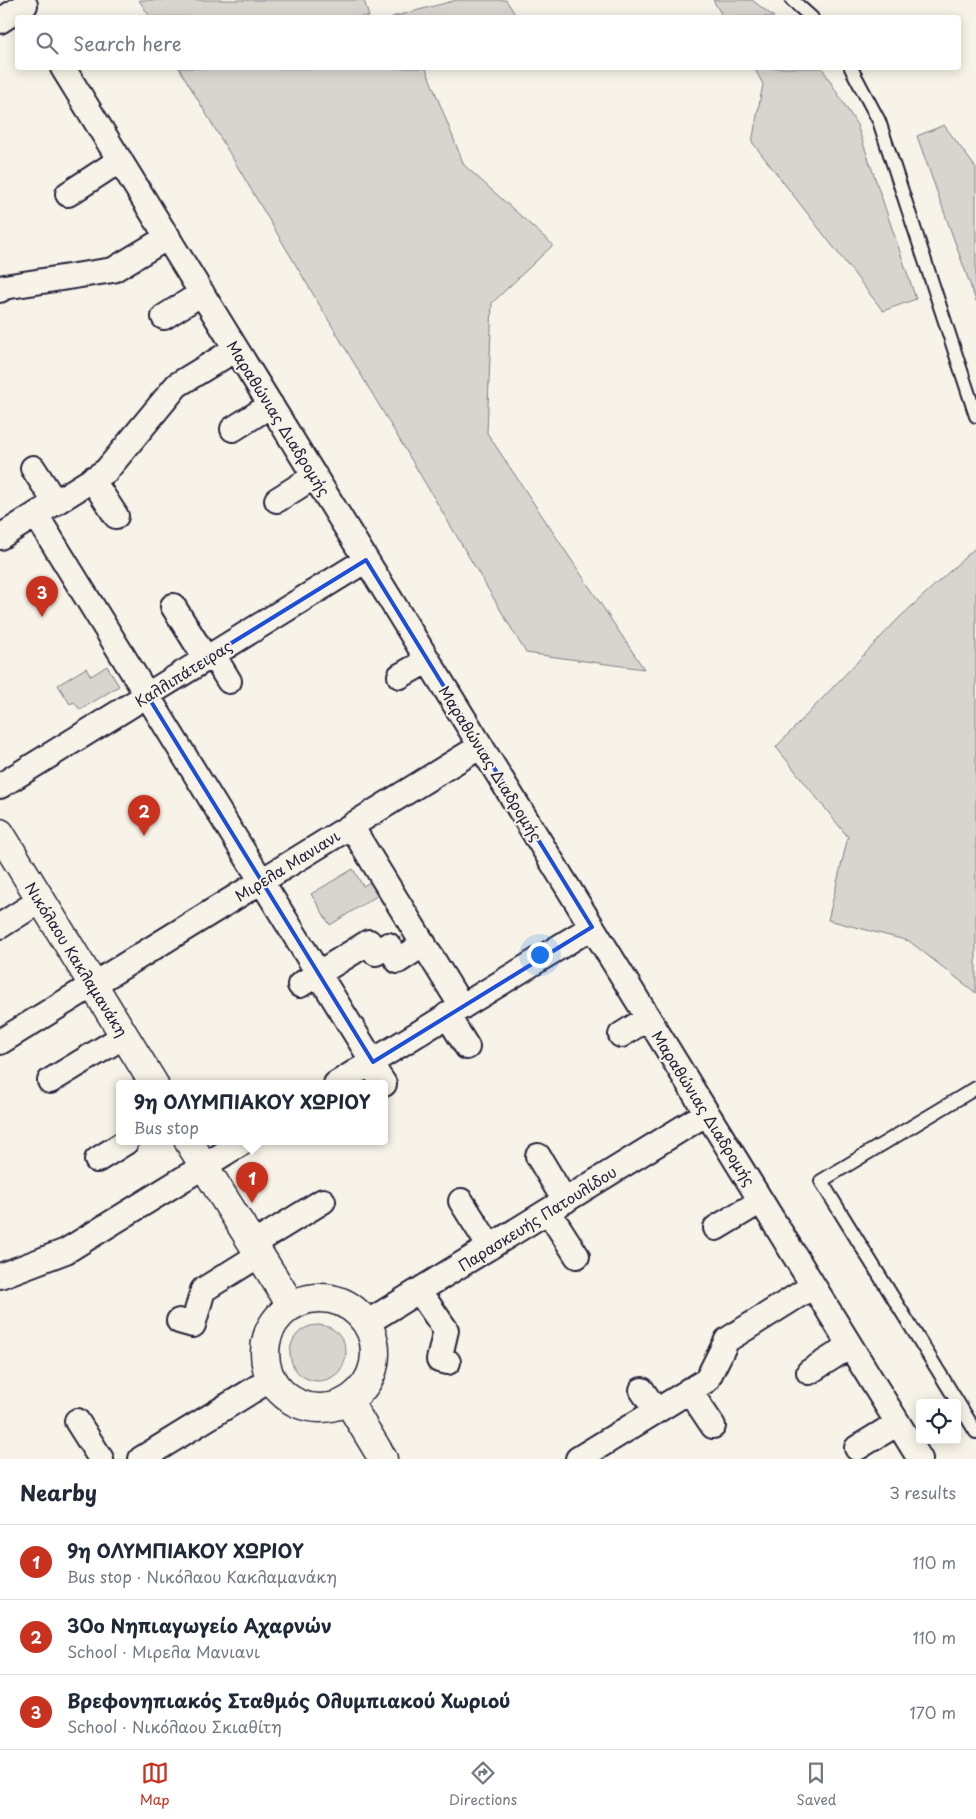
<!DOCTYPE html>
<html lang="en">
<head>
<meta charset="utf-8">
<style>
	:root { --surface:#fff; --page:#f6f6f7; --text:#1f2937; --muted:#747a83; --line:#e0e1e3; --accent:#c8321e }
	body { margin:0; font-family:"Playpen Sans",sans-serif; background:var(--page); color:var(--text) }
	.controls { position:absolute; right:15px; bottom:15px; display:grid; overflow:hidden; border-radius:5px; box-shadow:0 2px 12px #0003 }
	.controls button { width:45px; height:45px; display:grid; place-items:center; padding:0; border:0; border-bottom:1px solid var(--line); background:var(--surface); color:var(--text); font:25px sans-serif }
	.you { position:absolute; left:539px; top:954px; width:18px; height:18px; margin:-12px; border:4px solid #fff; border-radius:50%; background:#1a73e8; box-shadow:0 0 0 8px #1a73e833 }
	.badge { display:grid; place-items:center; width:32px; height:32px; border-radius:50%; background:var(--accent); color:#fff; font-size:16px; font-weight:700 }
	.pin { position:absolute; translate:-50% -41px; filter:drop-shadow(0 1px 2px #0008) }
	.pin::after { content:''; position:absolute; top:26px; width:18px; height:15px; background:inherit; clip-path:polygon(0 0,100% 0,50% 100%) }
	.popup { position:absolute; left:116px; top:1080px; width:272px; height:65px; box-sizing:border-box; display:grid; place-content:center; border-radius:5px; background:var(--surface); filter:drop-shadow(0 1px 4px #0005); font-size:16px; white-space:nowrap; color:var(--muted) }
	.popup b { font-size:19px; color:var(--text) }
	.popup::after { content:''; position:absolute; left:50%; top:100%; margin-left:-10px; border:10px solid transparent; border-top-color:var(--surface) }
	.list { margin:0; padding:0; list-style:none }
	h2 { display:flex; justify-content:space-between; align-items:center; height:65px; margin:0; padding:0 20px; font-size:21px }
	h2 small { font-size:16px; font-weight:400; color:var(--muted) }
	.list li { display:grid; grid-template-columns:32px 1fr auto; gap:15px; align-items:center; box-sizing:border-box; height:75px; padding:0 20px; border-top:1px solid var(--line) }
	.list b { display:block; font-size:19px; white-space:nowrap }
	.list p { margin:0; font-size:16px; white-space:nowrap; color:var(--muted) }
	.list em { font-size:16px; font-style:normal; color:var(--muted) }
	.icon { flex:none; width:28px; height:28px; fill:none; stroke:currentColor; stroke-width:2; stroke-linecap:round; stroke-linejoin:round }
	.map { position:relative; flex:none; width:976px; height:1459px; overflow:hidden }
	.search { position:absolute; background:var(--surface); box-shadow:0 2px 12px #0003; left:15px; right:15px; top:15px; height:55px; display:flex; align-items:center; gap:12px; box-sizing:border-box; padding:0 18px; border-radius:5px; color:var(--muted); font-size:19px }
	.sheet { height:290px; background:var(--surface) }
	nav { display:flex; justify-content:space-around; align-items:center; box-sizing:border-box; height:70px; border-top:1px solid var(--line); background:var(--surface); font-size:14px; color:var(--muted) }
	nav a { display:grid; justify-items:center; gap:2px }
	nav .on { color:var(--accent) }
	.map>svg:first-child { display:block }
	.green { fill:#d8d5cf; stroke:#7d7c85 }
	.lines { fill:none; stroke-linecap:round; stroke-linejoin:round }
	.lane-casing { stroke:#22223b; stroke-width:16 }
	.street-casing { stroke:#22223b; stroke-width:28 }
	.secondary-casing { stroke:#22223b; stroke-width:31 }
	.lane { stroke:#f7f3e8; stroke-width:12 }
	.street { stroke:#f7f3e8; stroke-width:24 }
	.secondary { stroke:#f7f3e8; stroke-width:28 }
	.marked { fill:none; stroke:#1d4ed8; stroke-width:4; stroke-linejoin:round }
	.labels { text-anchor:middle; dominant-baseline:central; stroke-width:4; stroke-linejoin:round; paint-order:stroke }
	.street-label { font-size:15px; fill:#22223b; stroke:#f7f3e8 }
</style>
</head>
<body>
<div class="map">
<svg width="976" height="1459" viewBox="0 0 976 1459">
	<rect width="100%" height="100%" fill="#f7f3e8"/>
	<filter id="ink" filterUnits="userSpaceOnUse"><feTurbulence type="fractalNoise" baseFrequency=".02" numOctaves="2"/><feDisplacementMap in="SourceGraphic" scale="10" xChannelSelector="R" yChannelSelector="G"/><feConvolveMatrix kernelMatrix="1 2 1 2 8 2 1 2 1" color-interpolation-filters="sRGB"/></filter>
	<g filter="url(#ink)">
		<path class="green" d="M 139,0 L 364,0 L 369,17 L 150,17 Z
			M 457,0 L 506,0 L 515,14 L 510,18 L 392,17 Z
			M 713,0 L 752,0 L 774,17 L 723,17 Z
			M 179,68 L 428,68 L 426,69 L 464,165 L 553,245 L 492,303 L 487,433 L 644,669 L 526,653 Z
			M 754,68 L 822,68 L 857,125 L 916,299 L 883,311 L 752,142 L 763,84 Z
			M 944,125 L 976,168 L 976,301 L 917,136 Z
			M 976,547 L 976,993 L 909,941 L 828,920 L 848,837 L 776,747 L 899,618 Z
			M 107,666 L 119,686 L 80,710 L 74,702 L 70,704 L 58,685 L 86,668 L 91,676 Z
			M 353,869 L 363,886 L 372,881 L 380,894 L 330,925 L 311,894 Z
			M290 1353a28 28 0 1 1 56 0a28 28 0 1 1-56 0Z"/>
		<g class="lines">
			<g class="lane-casing">
				<path id="lane" d="M 792,0 L 812,18
					M 851,68 L 879,121 L 976,416
					M 976,1088 L 821,1181 L 976,1432"/>
			</g>
			<g class="street-casing">
				<path id="street" d="M 0,21 L 25,5
					M 63,68 L 920,1459
					M 68,194 L 120,160
					M 0,290 L 4,287 L 113,270 L 168,237
					M 164,317 L 202,293
					M 233,429 L 271,405
					M 33,468 L 55,502
					M 92,479 L 116,516
					M 277,500 L 315,476
					M 36,515 L 373,1062
					M 0,537 L 106,471 L 177,385 L 236,349
					M 173,606 L 206,659
					M 213,655 L 229,681
					M 400,676 L 428,660
					M 0,786 L 366,560
					M 351,826 L 462,1007
					M 0,926 L 41,900
					M 300,985 L 369,942 L 376,953 L 388,945 L 398,961 L 424,944
					M 447,1015 L 467,1047
					M 621,1035 L 648,1018
					M 0,1042 L 481,746
					M 370,1063 L 384,1084
					M 50,1081 L 124,1036
					M 336,1084 L 592,927
					M 538,1156 L 565,1201
					M 97,1160 L 126,1142
					M 461,1201 L 490,1247
					M 548,1211 L 577,1256
					M 716,1228 L 761,1201
					M 253,1244 L 323,1201
					M 0,1276 L 66,1251 L 243,1142
					M 419,1291 L 446,1330 L 439,1360 L 448,1362
					M 179,1321 L 193,1325 L 203,1290 L 259,1255
					M 368,1322 L 707,1113
					M 809,1372 L 850,1346
					M 642,1390 L 656,1411
					M 689,1390 L 713,1426
					M 77,1421 L 101,1459
					M 857,1448 L 898,1423
					M 141,1459 L 271,1379
					M 578,1459 L 707,1380 L 727,1340 L 813,1286"/>
			</g>
			<g class="secondary-casing">
				<path id="secondary" d="M 0,833 L 154,1084
					M 189,1142 L 291,1305
					M265 1353a55 55 0 1 1 110 0a55 55 0 1 1-110 0Z
					M 348,1401 L 383,1459"/>
			</g>
			<use href="#lane" class="lane"/>
			<use href="#street" class="street"/>
			<use href="#secondary" class="secondary"/>
		</g>
	</g>
	<path class="marked" d="M 366,560 L 592,927 L 373,1062 L 147,695 Z"/>
	<g class="labels">
		<g class="street-label">
			<text transform="translate(279 418) rotate(58)">Μαραθώνιας Διαδρομής</text>
			<text transform="translate(183 673) rotate(-32)">Καλλιπάτειρας</text>
			<text transform="translate(491 763) rotate(58)">Μαραθώνιας Διαδρομής</text>
			<text transform="translate(287 865) rotate(-32)">Μιρελα Μανιανι</text>
			<text transform="translate(77 959) rotate(58)">Νικόλαου Κακλαμανάκη</text>
			<text transform="translate(704 1108) rotate(58)">Μαραθώνιας Διαδρομής</text>
			<text transform="translate(537 1218) rotate(-32)">Παρασκευής Πατουλίδου</text>
		</g>
	</g>
</svg>
<div class="controls">
<button><svg class="icon" aria-label="locate" viewBox="0 0 24 24"><circle cx="12" cy="12" r="6"/><path d="M12 2v4M12 18v4M2 12h4M18 12h4"/></svg></button>
</div>
<div class="you"></div>
<div class="pin badge" style="left:252px;top:1203px">1</div>
<div class="popup"><b>9η ΟΛΥΜΠΙΑΚΟΥ ΧΩΡΙΟΥ</b>Bus stop</div>
<div class="pin badge" style="left:144px;top:836px">2</div>
<div class="pin badge" style="left:42px;top:617px">3</div>
<div class="search"><svg class="icon" aria-label="search" viewBox="0 0 24 24"><circle cx="10" cy="10" r="6"/><path d="M15 15l6 6"/></svg>Search here</div>
</div>
<section class="sheet">
<h2>Nearby<small>3 results</small></h2>
<ul class="list">
<li><span class="badge">1</span><div><b>9η ΟΛΥΜΠΙΑΚΟΥ ΧΩΡΙΟΥ</b><p>Bus stop · Νικόλαου Κακλαμανάκη</p></div><em>110 m</em></li>
<li><span class="badge">2</span><div><b>30ο Νηπιαγωγείο Αχαρνών</b><p>School · Μιρελα Μανιανι</p></div><em>110 m</em></li>
<li><span class="badge">3</span><div><b>Βρεφονηπιακός Σταθμός Ολυμπιακού Χωριού</b><p>School · Νικόλαου Σκιαθίτη</p></div><em>170 m</em></li>
</ul>
</section>
<nav>
<a class="on"><svg class="icon" aria-label="map" viewBox="0 0 24 24"><path d="M3 6l6-2 6 2 6-2v14l-6 2-6-2-6 2zM9 4v14M15 6v14"/></svg>Map</a>
<a><svg class="icon" aria-label="directions" viewBox="0 0 24 24"><path d="M12 3l9 9-9 9-9-9zM9 14v-3h6M13 9l2 2-2 2"/></svg>Directions</a>
<a><svg class="icon" aria-label="saved" viewBox="0 0 24 24"><path d="M7 4h10v16l-5-4-5 4z"/></svg>Saved</a>
</nav>
</body>
</html>
